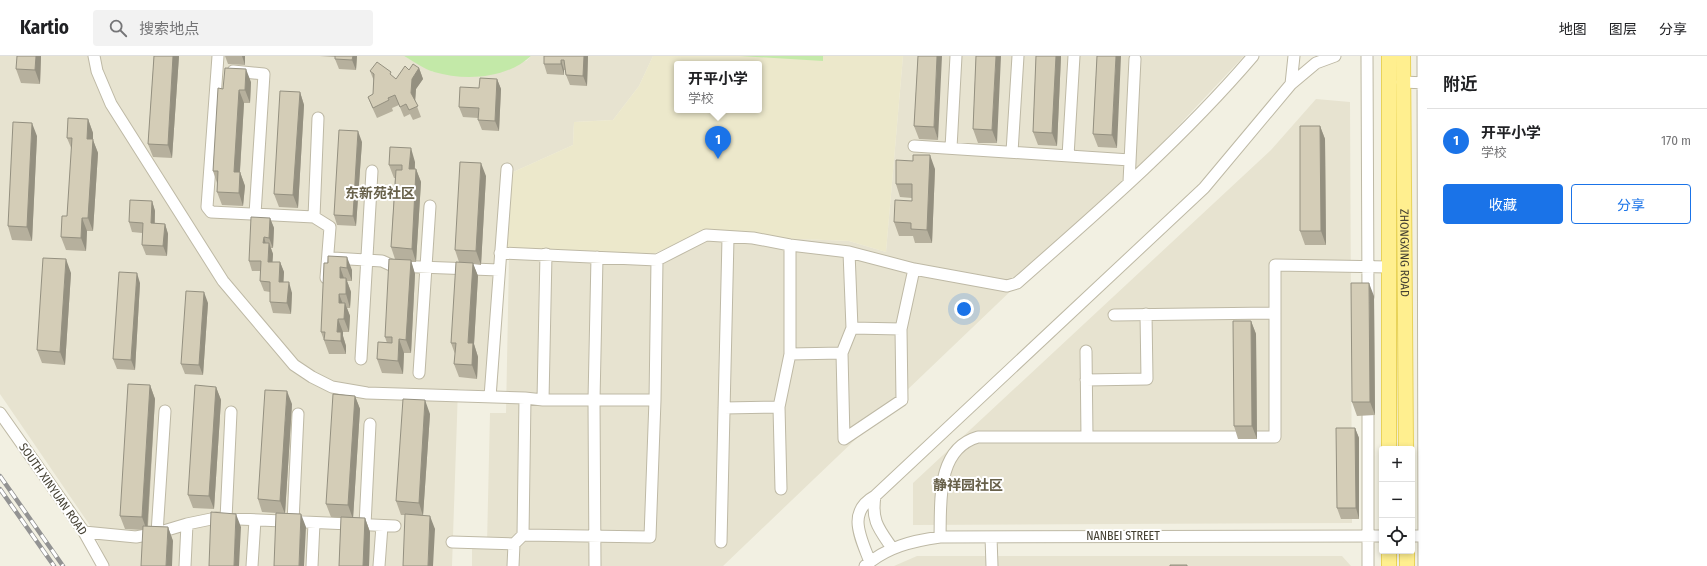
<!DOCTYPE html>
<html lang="zh">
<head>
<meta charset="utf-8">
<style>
	:root { --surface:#fff; --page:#f2f2f2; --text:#202124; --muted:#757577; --line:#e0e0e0; --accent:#1a73e8 }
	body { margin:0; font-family:"Fira Sans Condensed","Noto Sans SC",sans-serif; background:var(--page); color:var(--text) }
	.controls { position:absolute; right:12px; bottom:12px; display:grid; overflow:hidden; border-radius:4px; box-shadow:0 2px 6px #0003 }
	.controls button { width:36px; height:36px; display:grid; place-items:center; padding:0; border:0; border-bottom:1px solid var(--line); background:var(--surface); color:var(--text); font:20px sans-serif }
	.you { position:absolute; left:964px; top:253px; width:14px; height:14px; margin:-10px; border:3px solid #fff; border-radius:50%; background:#1a73e8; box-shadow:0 0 0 6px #1a73e833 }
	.badge { display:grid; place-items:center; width:26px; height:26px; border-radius:50%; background:var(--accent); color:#fff; font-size:13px; font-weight:700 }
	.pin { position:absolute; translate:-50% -33px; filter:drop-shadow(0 1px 2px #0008) }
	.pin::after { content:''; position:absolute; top:21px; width:14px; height:12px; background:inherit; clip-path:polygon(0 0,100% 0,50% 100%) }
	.popup { position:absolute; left:674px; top:5px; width:88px; height:52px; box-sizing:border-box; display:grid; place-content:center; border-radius:4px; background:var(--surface); filter:drop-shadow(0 1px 3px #0005); font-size:13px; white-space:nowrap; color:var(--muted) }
	.popup b { font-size:15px; color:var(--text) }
	.popup::after { content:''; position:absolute; left:50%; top:100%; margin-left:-8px; border:8px solid transparent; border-top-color:var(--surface) }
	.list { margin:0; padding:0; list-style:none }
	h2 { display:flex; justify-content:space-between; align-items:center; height:52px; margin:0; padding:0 16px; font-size:17px }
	h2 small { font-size:13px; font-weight:400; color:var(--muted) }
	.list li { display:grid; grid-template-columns:26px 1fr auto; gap:12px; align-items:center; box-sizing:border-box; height:64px; padding:0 16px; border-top:1px solid var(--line) }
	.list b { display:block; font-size:15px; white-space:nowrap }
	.list p { margin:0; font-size:13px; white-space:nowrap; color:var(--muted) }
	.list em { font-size:13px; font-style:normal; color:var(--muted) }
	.actions { display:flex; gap:8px; padding:12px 16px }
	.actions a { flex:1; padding:9px 0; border:1px solid var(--accent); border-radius:4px; text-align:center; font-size:14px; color:var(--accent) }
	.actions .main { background:var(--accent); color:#fff }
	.icon { flex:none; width:22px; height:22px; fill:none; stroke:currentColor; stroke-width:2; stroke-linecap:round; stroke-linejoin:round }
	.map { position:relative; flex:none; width:1427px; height:510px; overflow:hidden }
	header { display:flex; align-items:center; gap:24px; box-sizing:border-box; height:56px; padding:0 20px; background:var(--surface); border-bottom:1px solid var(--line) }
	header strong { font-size:19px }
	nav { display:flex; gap:22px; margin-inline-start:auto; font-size:14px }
	.search { width:280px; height:36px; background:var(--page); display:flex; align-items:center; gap:10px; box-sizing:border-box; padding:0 14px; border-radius:4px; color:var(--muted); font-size:15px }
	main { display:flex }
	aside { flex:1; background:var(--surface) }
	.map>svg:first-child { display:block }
	.residential { fill:#e7e3d0 }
	.education { fill:#ece8cb; fill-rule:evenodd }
	.green { fill:#c3e9a8 }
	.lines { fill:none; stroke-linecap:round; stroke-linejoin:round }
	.minor-casing { stroke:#beb9a5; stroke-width:13 }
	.major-casing { stroke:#e9d359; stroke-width:16 }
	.minor { stroke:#fff; stroke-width:11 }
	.major { stroke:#ffef8f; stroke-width:14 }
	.rail-casing { stroke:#939393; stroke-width:4.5 }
	.rail { stroke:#fff; stroke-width:3; stroke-dasharray:9; stroke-linecap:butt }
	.wall { fill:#b6b09d }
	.shaded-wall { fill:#949080 }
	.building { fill:#d4cdb7; stroke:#949080 }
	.labels { text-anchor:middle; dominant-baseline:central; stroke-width:4; stroke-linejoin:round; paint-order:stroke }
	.street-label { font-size:12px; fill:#444033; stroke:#fff }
	.quarter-label { font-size:14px; font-weight:bold; fill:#676049; stroke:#fff }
</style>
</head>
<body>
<header>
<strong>Kartio</strong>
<div class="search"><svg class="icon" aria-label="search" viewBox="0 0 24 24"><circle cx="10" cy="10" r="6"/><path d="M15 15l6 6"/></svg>搜索地点</div>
<nav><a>地图</a><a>图层</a><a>分享</a></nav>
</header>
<main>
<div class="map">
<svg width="1427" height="510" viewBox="0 0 1427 510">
	<rect width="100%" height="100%" fill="#f2f0e2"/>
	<path class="residential" d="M 0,0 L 404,0 L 433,16 L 526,5 L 531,0 L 653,0 L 639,30 L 613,64 L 574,66 L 573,89 L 511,117 L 497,336 L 458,333 L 452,510 L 109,510 L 91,471 L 0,338 Z
		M 903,0 L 1244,0 L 1134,117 L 723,510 L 472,510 L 472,488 L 487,488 L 490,357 L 506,357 L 509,202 L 663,208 L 696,179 L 849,185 L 886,196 Z
		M 1316,43 L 1350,46 L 1352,467 L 913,469 L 913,427 L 1271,94 Z
		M 917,500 L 1342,500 L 1351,510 L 894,510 Z"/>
	<path class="education" d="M 653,0 L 903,0 L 886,196 L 849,185 L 696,179 L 653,198 L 506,192 L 511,117 L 573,89 L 574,66 L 613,64 L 639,30 ZM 677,8 L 759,8 L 759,54 L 677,54 Z"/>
	<path class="green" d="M 404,0 L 531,0 C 506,23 465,25 434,16 C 424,13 413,5 404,0 Z
		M 740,0 L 823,0 L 823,5 Z"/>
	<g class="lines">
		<g class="minor-casing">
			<path id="minor" d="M 94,0 L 97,15 L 111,48 L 223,225 L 294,309 L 312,321 L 332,331 L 367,337 L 525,342 L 543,344 L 655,344
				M 218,0 L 207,151 L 211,156 L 314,161
				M 1367,0 L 1368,241
				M 1423,0 L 1424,510
				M 233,15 L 264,18 L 255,158
				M 1402,26 L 1427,27
				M 1291,28 L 1294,0
				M 318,62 L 314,161 L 330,171 L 326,222
				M 914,90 L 1130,104
				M 951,92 L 956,0
				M 1012,96 L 1018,0
				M 1068,100 L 1074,0
				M 1129,126 L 1135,3
				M 849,196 L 852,272 L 842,297 L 844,383 L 902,344 L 901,273 L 914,213
				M 500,197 L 657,204 L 706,179 L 753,182 L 790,189 L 849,196 L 914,213 L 1007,230 L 1017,227 C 1099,155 1182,83 1253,0
				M 333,202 L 382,205 L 393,210 L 499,214
				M 1114,259 L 1275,257
				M 852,272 L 901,273
				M 1086,295 L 1087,381
				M 790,298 L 842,297
				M 361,303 L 372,115
				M 419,317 L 430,150
				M 1086,324 L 1147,323 L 1146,258
				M 490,341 L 507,113
				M 543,344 L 546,198
				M 1368,345 L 1368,510
				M 724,352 L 779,351
				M 0,357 L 84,476 L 103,510
				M 781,433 L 779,351 L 790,298 L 790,189
				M 875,440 C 871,465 879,473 892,492
				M 226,463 L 231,356
				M 293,466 L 298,358
				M 365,469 L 370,368
				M 84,476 L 136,481 L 157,477 L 187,468 L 216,462 L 395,470
				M 157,477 L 165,355
				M 523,479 L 650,481 L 655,344 L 657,204
				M 1412,480 L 1427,480
				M 940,481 C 941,446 936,393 978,381 L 1275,381 L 1275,209 L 1389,211
				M 991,481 L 992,510
				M 452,486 L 514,488
				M 721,486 L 728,182
				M 870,506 C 861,482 846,456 875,440 L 1204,132 L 1291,28 L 1316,7 L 1335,0
				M 185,510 L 187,468
				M 252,510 L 255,464
				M 312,510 L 314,467
				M 379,510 L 382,470
				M 513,510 L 514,488 L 523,479 L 525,342
				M 595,510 L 594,344 L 597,201
				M 865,510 C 887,491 912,485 940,481 L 1382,480"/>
		</g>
		<g class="major-casing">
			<g id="major">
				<path d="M 1389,0 L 1389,393"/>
				<path id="s1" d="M 1403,0 L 1406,393"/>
				<path d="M 1389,495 L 1389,510"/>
				<path d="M 1407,495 L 1407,510"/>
			</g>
		</g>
		<use href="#minor" class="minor"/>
		<use href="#major" class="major"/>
		<g class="rail-casing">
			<path id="rail" d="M 0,420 L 63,510
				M 0,433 L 54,510"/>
		</g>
		<use href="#rail" class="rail"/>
	</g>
	<path class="wall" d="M 41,0 L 40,28 L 21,27 L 16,13 Z
		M 154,0 L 179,0 L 172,102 L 153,101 L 148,88 Z
		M 225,0 L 245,0 L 245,9 L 228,8 Z
		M 320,0 L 357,0 L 356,14 L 339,13 L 335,3 L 335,1 Z
		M 544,0 L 588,0 L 587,30 L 570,29 L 566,19 L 565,14 L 564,14 L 564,19 L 547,18 L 544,8 Z
		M 918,0 L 938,84 L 919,83 L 914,70 Z
		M 976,0 L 997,87 L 978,87 L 973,73 Z
		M 1036,0 L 1061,0 L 1057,90 L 1038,89 L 1033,76 Z
		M 1097,0 L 1117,92 L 1098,91 L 1093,78 Z
		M 419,12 L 423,23 L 416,33 L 415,45 L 421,61 L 413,64 L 410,58 L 404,61 L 399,49 L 392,52 L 393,55 L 377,62 L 372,51 L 368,41 L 373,38 L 374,25 L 370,15 L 392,20 L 396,23 L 409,14 Z
		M 497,23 L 501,33 L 499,75 L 482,74 L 478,64 L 478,62 L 463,61 L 459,51 L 479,32 Z
		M 251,26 L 250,47 L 244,47 L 240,116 L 245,130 L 243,150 L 222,149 L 217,136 L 217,127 L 213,115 L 223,33 Z
		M 300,36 L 304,49 L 298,152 L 279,151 L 274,138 Z
		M 88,63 L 93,77 L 93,84 L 98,97 L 93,175 L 87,175 L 86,195 L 66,194 L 61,181 L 67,160 L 72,94 L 67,82 Z
		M 1320,70 L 1325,83 L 1326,189 L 1305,189 L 1300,175 Z
		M 37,80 L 32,185 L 12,184 L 8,170 Z
		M 362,86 L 356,170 L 337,169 L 334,159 Z
		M 415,106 L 415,113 L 416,113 L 421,126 L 416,206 L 411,206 L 415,218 L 411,297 L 404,297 L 403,318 L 382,317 L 377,303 L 387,287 L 385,281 L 395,203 L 391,191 L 395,122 L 394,122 L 389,109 Z
		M 935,113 L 932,187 L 915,187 L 913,180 L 899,180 L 894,166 L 912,145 L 912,142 L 900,141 L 896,128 Z
		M 486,120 L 481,209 L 473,208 L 478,220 L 474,288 L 478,301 L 477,323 L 459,321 L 454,308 L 455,298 L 451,287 L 459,206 L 455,194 Z
		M 152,145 L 155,155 L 155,167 L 165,168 L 168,178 L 167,200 L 146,199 L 142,189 L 142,177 L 132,176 L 129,166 Z
		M 270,162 L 274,172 L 273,192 L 271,192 L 273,198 L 272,206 L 280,206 L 284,216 L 283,226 L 292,237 L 291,258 L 273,257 L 270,246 L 270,236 L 264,235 L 260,225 L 261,215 L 252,215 L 249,205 Z
		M 328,200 L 352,214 L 352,225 L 347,225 L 351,236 L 350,252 L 347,252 L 350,260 L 349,276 L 343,276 L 343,280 L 346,290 L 346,298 L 329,298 L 321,276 Z
		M 71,217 L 65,309 L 42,307 L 37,294 Z
		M 140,227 L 135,314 L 117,313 L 113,303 Z
		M 1374,240 L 1375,359 L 1357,360 L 1352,346 Z
		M 208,247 L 203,319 L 185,318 L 181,308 Z
		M 1251,265 L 1256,278 L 1257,383 L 1238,383 L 1234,370 Z
		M 150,329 L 155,343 L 148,470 L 168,471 L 173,485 L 143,474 L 125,473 L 120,460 Z
		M 216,331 L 221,344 L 214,453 L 193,452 L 188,439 Z
		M 355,340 L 360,353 L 353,462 L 365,462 L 370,476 L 369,510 L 339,510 L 341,462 L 331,461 L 326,448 Z
		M 292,348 L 285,457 L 306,471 L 276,457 L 262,456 L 258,443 Z
		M 430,358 L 423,459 L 435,473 L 405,459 L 401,459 L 396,445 Z
		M 1355,372 L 1359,382 L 1359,463 L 1341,463 L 1337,452 Z"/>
	<path class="shaded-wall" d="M 36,0 L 41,0 L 40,28 L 35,14 Z
		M 173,0 L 179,0 L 172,102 L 168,89 Z
		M 242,0 L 245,0 L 245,9 Z
		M 353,0 L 357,0 L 356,14 L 352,4 Z
		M 584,0 L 588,0 L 587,30 L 583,20 Z
		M 937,0 L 942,0 L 938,84 L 934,71 Z
		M 996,0 L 1001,0 L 997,87 L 992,74 Z
		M 1056,0 L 1061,0 L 1057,90 L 1052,77 Z
		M 1116,0 L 1121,0 L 1117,92 L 1112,79 Z
		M 561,4 L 564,14 L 564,19 L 561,8 Z
		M 419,12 L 423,23 L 416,33 L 415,47 L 411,37 L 412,23 Z
		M 246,13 L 251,26 L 250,47 L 245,34 Z
		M 497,23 L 501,33 L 499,75 L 495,65 Z
		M 239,34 L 244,47 L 239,129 L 234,116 Z
		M 300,36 L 304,49 L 298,152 L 293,139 Z
		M 88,63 L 93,77 L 93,84 L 98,97 L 93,175 L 88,162 L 87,83 Z
		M 32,67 L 37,80 L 32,185 L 27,171 Z
		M 1320,70 L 1325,83 L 1326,189 L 1321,175 Z
		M 358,75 L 362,86 L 356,170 L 353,160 Z
		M 411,92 L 415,106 L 414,126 L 409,113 Z
		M 930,99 L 935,113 L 932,187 L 927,174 Z
		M 481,107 L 486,120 L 481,209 L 476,195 Z
		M 416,113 L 421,126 L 416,206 L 412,193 Z
		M 240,116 L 245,130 L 243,150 L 239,137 Z
		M 152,145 L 155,155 L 154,177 L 151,167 Z
		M 82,162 L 87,175 L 86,195 L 81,182 Z
		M 270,162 L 274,172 L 273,192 L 269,182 Z
		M 165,168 L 168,178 L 167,200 L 163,190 Z
		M 264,181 L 267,192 L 263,187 Z
		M 269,187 L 273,198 L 272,216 L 268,206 Z
		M 347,201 L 352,214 L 352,225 L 347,212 Z
		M 66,203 L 71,217 L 65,309 L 60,296 Z
		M 411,204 L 415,218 L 411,297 L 406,284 Z
		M 280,206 L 284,216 L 283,236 L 279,226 Z
		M 473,207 L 478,220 L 474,288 L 478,301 L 477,323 L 472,309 L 468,287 Z
		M 340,211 L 345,225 L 340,222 Z
		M 137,217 L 140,227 L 135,314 L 131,304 Z
		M 346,222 L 351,236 L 350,252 L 346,238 Z
		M 289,226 L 292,237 L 291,258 L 287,247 Z
		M 1369,227 L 1374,240 L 1375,359 L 1370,346 Z
		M 204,236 L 208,247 L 203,319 L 199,309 Z
		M 339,238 L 344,251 L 339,247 Z
		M 345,247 L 350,260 L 349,276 L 344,263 Z
		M 338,263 L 343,276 L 343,280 L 346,290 L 346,298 L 337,276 Z
		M 1251,265 L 1256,278 L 1257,383 L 1252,370 Z
		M 399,283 L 404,297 L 403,318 L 398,305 Z
		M 150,329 L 155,343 L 147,475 L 142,461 Z
		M 216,331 L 221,344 L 214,453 L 209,440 Z
		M 287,335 L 292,348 L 285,458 L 280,445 Z
		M 355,340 L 360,353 L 353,463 L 348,449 Z
		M 425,344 L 430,358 L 423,460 L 419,447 Z
		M 1355,372 L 1359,382 L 1359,463 L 1356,452 Z
		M 236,458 L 241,471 L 239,510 L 234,510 Z
		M 301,458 L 306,471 L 304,510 L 299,510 Z
		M 430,460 L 435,473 L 433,510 L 428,510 Z
		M 365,462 L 370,476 L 369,510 L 363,510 Z
		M 168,471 L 173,485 L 172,510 L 166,510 Z"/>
	<path class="building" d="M 17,0 L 36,0 L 35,14 L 16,13 Z
		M 154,0 L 173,0 L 168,89 L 148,88 Z
		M 335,0 L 353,0 L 352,4 L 335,3 Z
		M 544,0 L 584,0 L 583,20 L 566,19 L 564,4 L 561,4 L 561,8 L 544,8 Z
		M 918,0 L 937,0 L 934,71 L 914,70 Z
		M 976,0 L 996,0 L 992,74 L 973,73 Z
		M 1036,0 L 1056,0 L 1052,77 L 1033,76 Z
		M 1097,0 L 1116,0 L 1112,79 L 1093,78 Z
		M 377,6 L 391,16 L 390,18 L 396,23 L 405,10 L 409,14 L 413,8 L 419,12 L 412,23 L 411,37 L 418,50 L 409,54 L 406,48 L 400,51 L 395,39 L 388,42 L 389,44 L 373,52 L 368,41 L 373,38 L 374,18 L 370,15 Z
		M 225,12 L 246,13 L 245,34 L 239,34 L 234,116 L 240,116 L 239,137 L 217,136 L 218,115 L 213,115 L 218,32 L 223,33 Z
		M 480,22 L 497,23 L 495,65 L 478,64 L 479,52 L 459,51 L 460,31 L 479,32 Z
		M 280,35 L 300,36 L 293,139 L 274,138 Z
		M 68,62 L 88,63 L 87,83 L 93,83 L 88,162 L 82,162 L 81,182 L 61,181 L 62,160 L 67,160 L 72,82 L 67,82 Z
		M 13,66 L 32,67 L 27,171 L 8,170 Z
		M 1300,70 L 1320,70 L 1321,175 L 1300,175 Z
		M 339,74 L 358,75 L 353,160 L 334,159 Z
		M 390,91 L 411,92 L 409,113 L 416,113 L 412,193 L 391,191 L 396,114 L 402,114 L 402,109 L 389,109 Z
		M 913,99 L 930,99 L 927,174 L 911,173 L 911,167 L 894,166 L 895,144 L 912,145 L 912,128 L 896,128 L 896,104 L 913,105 Z
		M 460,106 L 481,107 L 476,195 L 455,194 Z
		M 130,144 L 152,145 L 151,167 L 165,168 L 163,190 L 142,189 L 143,167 L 129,166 Z
		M 251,161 L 270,162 L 269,182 L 264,181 L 263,187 L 269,187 L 268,206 L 280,206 L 279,226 L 289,226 L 287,247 L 270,246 L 270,226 L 260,225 L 261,205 L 249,205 Z
		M 328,200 L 347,201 L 347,212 L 340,211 L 340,222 L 346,222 L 346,238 L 339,238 L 339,247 L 345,247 L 344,263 L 338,263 L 337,276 L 341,276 L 341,285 L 324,284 L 325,276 L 321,276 L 324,207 L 328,207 Z
		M 43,202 L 66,203 L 60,296 L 37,294 Z
		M 389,203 L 411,204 L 406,284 L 399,283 L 398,305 L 377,303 L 378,286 L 392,287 L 392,281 L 385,281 Z
		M 456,206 L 473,207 L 468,287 L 473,287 L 472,309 L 454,308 L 456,287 L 451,287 Z
		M 119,216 L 137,217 L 131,304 L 113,303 Z
		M 1351,227 L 1369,227 L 1370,346 L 1352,346 Z
		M 186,235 L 204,236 L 199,309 L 181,308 Z
		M 1233,265 L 1251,265 L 1252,370 L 1234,370 Z
		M 128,328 L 150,329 L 142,461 L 120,460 Z
		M 195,329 L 216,331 L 209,440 L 188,439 Z
		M 265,334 L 287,335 L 280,445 L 258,443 Z
		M 333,338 L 355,340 L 348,449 L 326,448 Z
		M 403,343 L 425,344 L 419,447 L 396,445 Z
		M 1336,372 L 1355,372 L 1356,452 L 1337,452 Z
		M 211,456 L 236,458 L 234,510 L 209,510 Z
		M 276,457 L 301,458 L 299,510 L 274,510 Z
		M 405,458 L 430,460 L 428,510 L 403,510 Z
		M 341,461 L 365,462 L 363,510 L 339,510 Z
		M 143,470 L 168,471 L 166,510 L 141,510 Z
		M 1170,509 L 1187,509 L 1187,510 L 1170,510 Z"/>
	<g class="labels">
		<g class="street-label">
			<text stroke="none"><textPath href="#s1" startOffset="197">ZHONGXING ROAD</textPath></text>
			<text transform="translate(53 433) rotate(55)">SOUTH XINYUAN ROAD</text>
			<text x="1123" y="480">NANBEI STREET</text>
		</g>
		<g class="quarter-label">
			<text x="380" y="137">东新苑社区</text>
			<text x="968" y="429">静祥园社区</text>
		</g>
	</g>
</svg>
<div class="controls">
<button>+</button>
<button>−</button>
<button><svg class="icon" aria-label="locate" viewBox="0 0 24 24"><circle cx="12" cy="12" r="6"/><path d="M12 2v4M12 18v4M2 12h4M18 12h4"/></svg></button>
</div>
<div class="you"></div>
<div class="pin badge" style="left:718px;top:103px">1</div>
<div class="popup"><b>开平小学</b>学校</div>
</div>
<aside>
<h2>附近<small></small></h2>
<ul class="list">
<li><span class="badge">1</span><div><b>开平小学</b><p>学校</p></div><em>170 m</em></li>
</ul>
<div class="actions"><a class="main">收藏</a><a>分享</a></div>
</aside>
</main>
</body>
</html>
